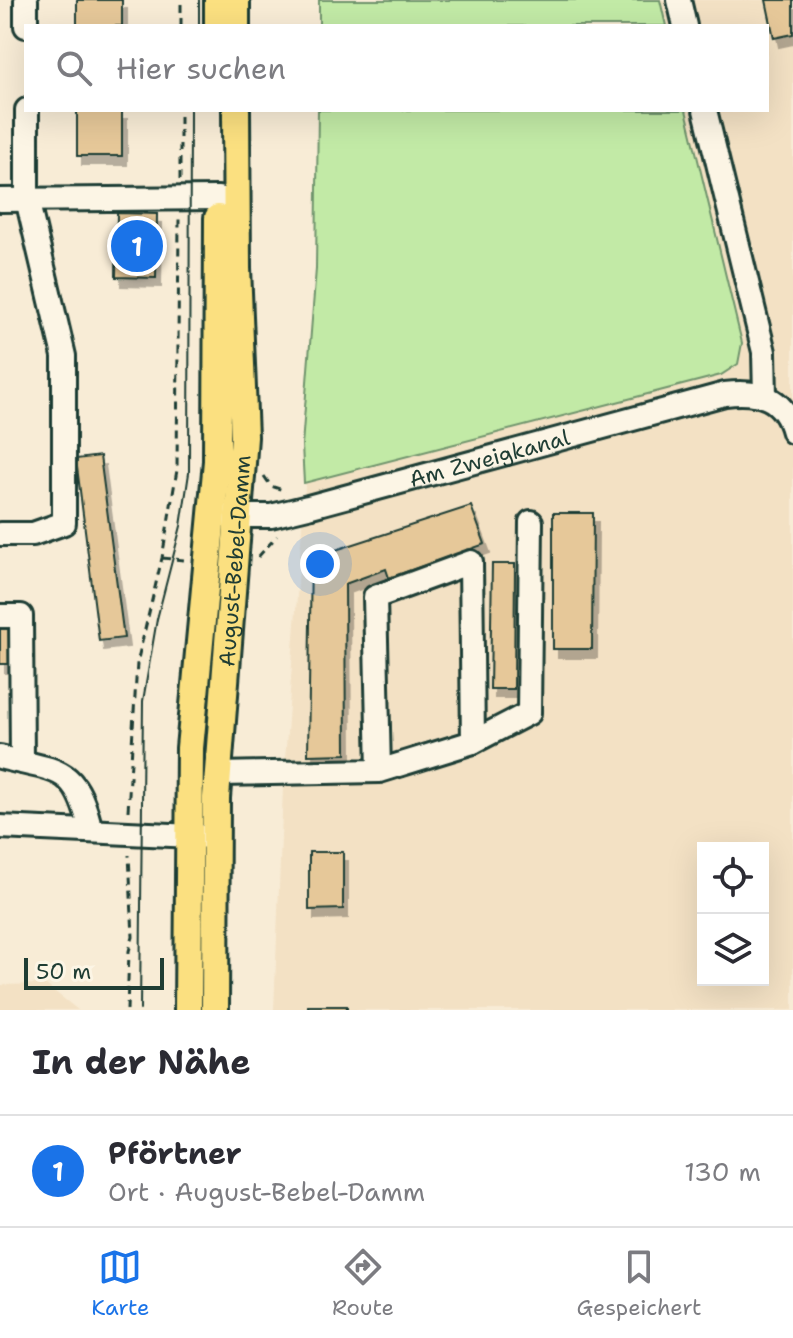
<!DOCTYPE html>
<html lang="de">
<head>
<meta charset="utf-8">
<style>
	:root { --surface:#fff; --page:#f7f7f7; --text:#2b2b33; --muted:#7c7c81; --line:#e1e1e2; --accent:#1a73e8 }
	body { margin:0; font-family:"Shantell Sans",sans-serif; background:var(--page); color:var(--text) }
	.controls { position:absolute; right:24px; bottom:24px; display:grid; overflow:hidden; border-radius:0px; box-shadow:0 8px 32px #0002 }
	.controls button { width:72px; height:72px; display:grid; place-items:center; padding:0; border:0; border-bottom:2px solid var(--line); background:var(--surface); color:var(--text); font:40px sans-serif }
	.scale { position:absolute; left:24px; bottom:20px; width:140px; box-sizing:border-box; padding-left:8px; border:4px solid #1f3d34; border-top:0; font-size:22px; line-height:28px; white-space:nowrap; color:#1f3d34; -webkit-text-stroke:6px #fcf5e5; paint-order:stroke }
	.you { position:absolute; left:320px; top:564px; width:28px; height:28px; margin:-20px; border:6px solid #fff; border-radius:50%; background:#1a73e8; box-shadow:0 0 0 12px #1a73e833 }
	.badge { display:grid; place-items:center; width:52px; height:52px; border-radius:50%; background:var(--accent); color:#fff; font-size:26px; font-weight:700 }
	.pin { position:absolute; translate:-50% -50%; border:4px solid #fff; box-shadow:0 2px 8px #0006 }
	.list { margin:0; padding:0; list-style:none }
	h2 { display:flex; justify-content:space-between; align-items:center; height:104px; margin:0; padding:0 32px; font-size:34px }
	h2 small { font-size:26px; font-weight:400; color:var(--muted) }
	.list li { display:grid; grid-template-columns:52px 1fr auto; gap:24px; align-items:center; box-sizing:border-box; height:112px; padding:0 32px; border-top:2px solid var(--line) }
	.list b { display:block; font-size:30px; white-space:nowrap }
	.list p { margin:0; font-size:26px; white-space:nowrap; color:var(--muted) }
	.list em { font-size:26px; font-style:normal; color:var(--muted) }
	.icon { flex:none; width:44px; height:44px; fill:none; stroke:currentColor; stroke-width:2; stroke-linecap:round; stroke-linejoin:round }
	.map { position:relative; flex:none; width:793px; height:1010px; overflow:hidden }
	.search { position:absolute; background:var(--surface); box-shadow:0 8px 32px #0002; left:24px; right:24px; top:24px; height:88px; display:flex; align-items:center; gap:20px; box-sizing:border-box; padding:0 28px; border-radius:0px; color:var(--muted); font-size:30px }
	.sheet { height:216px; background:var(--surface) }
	nav { display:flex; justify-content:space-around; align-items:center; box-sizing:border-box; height:112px; border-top:2px solid var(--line); background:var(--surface); font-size:22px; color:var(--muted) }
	nav a { display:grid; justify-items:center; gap:4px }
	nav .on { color:var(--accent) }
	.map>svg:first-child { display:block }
	.built { fill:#f3e1c4; fill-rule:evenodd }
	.green { fill:#c2eaa6; stroke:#70946d; stroke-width:2 }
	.building { fill:#e6c899; stroke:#1f3d34; stroke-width:2; filter:url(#shadow) }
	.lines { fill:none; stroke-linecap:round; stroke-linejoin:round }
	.minor-casing { stroke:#1f3d34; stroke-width:28 }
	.major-casing { stroke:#1f3d34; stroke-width:32 }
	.path { stroke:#1f3d34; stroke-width:3; stroke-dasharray:8 6; stroke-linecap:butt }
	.minor { stroke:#fcf5e5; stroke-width:22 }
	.major { stroke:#fbe080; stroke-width:26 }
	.tram { stroke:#1f3d34; stroke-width:2 }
	.labels { text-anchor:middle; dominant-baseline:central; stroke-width:6; stroke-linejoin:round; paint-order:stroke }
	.street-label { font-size:22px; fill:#1f3d34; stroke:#fcf5e5 }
</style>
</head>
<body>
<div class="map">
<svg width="793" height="1010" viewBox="0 0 793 1010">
	<defs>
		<filter id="shadow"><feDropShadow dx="5" dy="9" stdDeviation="0" flood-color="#0004"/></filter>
	</defs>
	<rect width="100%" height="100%" fill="#f8ecd6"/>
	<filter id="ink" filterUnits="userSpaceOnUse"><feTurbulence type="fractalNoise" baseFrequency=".0125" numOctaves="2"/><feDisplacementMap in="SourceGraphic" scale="16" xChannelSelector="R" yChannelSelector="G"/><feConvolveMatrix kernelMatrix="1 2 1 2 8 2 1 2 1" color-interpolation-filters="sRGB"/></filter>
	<g filter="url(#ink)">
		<path class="built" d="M 323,0 L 793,0 L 793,1010 L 274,1010 L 283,788 L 318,308 L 317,110 L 767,110 L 767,26 L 319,26 ZM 703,848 L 763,848 L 763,980 L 703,980 Z
			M 45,984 L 78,1010 L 0,1010 L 0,985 Z"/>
		<path class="green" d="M 319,0 L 660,0 L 666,26 L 319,26 Z
			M 318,110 L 686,110 L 742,343 L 738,364 L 721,375 L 304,483 L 302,445 L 316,269 Z"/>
		<path class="building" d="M 77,0 L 122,0 L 122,26 L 77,26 Z
			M 766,0 L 793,0 L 793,34 L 774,38 Z
			M 77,110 L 122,110 L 122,156 L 77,156 Z
			M 117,213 L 157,214 L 156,278 L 116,277 Z
			M 100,456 L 124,638 L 99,641 L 76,459 Z
			M 471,506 L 485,544 L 389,578 L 386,569 L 345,584 L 346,754 L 308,755 L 311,558 Z
			M 553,513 L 593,513 L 592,649 L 553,649 Z
			M 492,564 L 515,564 L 514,689 L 490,689 Z
			M 0,625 L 11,625 L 11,664 L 0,664 Z
			M 309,852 L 343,852 L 343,909 L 309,910 Z
			M 308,1006 L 347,1006 L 347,1010 L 308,1010 Z"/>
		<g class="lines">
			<g class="minor-casing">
				<g id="minor">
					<path d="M 26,0 L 26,26"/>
					<path d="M 679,0 L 685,26"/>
					<path d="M 705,110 L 764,352 L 765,396"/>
					<path d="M 0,200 L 218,198"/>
					<path id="s1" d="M 223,516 L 271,516 L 308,507 L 725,394 C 759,390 784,397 793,432"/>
					<path d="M 0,534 L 33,534 L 64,523 L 64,356 L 27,199 L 27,110"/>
					<path d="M 0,616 L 21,616 L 22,762"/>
					<path d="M 473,742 L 529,713 L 531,522"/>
					<path d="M 0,757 C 60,772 76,765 91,831"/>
					<path d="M 218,774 L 379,771 L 375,597 L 471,562 L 473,742 L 379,771"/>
					<path d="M 0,827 L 214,837"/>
				</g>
			</g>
			<g class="major-casing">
				<g id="major">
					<path d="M 218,0 L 218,26"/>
					<path d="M 236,26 L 236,0"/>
					<path d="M 188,1010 L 190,748 L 217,461 L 218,218"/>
					<path id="s2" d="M 215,1010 L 216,798 L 244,437 L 237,268 L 236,110"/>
				</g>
			</g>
			<path class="path" d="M 181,26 L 181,0
				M 180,180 L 180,110
				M 264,476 L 271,486 L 286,491
				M 258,557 L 277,536
				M 162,558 L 185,560
				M 128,811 L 137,663 L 162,558 L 177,470 L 179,219
				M 127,1010 L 129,951 L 133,937 L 129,855"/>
			<use href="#minor" class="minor"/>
			<use href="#major" class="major"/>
			<path class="tram" d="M 199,0 L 199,26
				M 140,1010 L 143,701 L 157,619 L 181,526 L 189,473 L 190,110"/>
		</g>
	</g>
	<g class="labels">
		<g class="street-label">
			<text stroke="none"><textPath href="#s1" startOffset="274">Am Zweigkanal</textPath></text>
			<text stroke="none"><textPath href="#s2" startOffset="450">August-Bebel-Damm</textPath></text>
		</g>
	</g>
</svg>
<div class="controls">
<button><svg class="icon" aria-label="locate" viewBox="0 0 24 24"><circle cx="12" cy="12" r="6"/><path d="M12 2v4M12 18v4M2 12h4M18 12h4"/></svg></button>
<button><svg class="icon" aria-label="layers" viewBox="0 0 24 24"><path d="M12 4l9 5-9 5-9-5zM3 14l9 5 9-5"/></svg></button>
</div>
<div class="scale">50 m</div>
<div class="you"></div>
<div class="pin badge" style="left:137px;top:246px">1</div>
<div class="search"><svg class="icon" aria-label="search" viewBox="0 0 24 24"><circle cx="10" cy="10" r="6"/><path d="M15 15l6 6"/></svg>Hier suchen</div>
</div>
<section class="sheet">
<h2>In der Nähe<small></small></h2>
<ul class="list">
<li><span class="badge">1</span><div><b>Pförtner</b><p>Ort · August-Bebel-Damm</p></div><em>130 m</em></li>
</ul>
</section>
<nav>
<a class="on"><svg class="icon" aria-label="map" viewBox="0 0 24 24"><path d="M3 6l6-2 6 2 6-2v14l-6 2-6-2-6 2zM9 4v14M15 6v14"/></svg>Karte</a>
<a><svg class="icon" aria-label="directions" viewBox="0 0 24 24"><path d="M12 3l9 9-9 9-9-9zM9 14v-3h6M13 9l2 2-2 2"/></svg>Route</a>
<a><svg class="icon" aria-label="saved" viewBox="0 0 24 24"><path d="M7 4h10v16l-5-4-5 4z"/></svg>Gespeichert</a>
</nav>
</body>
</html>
